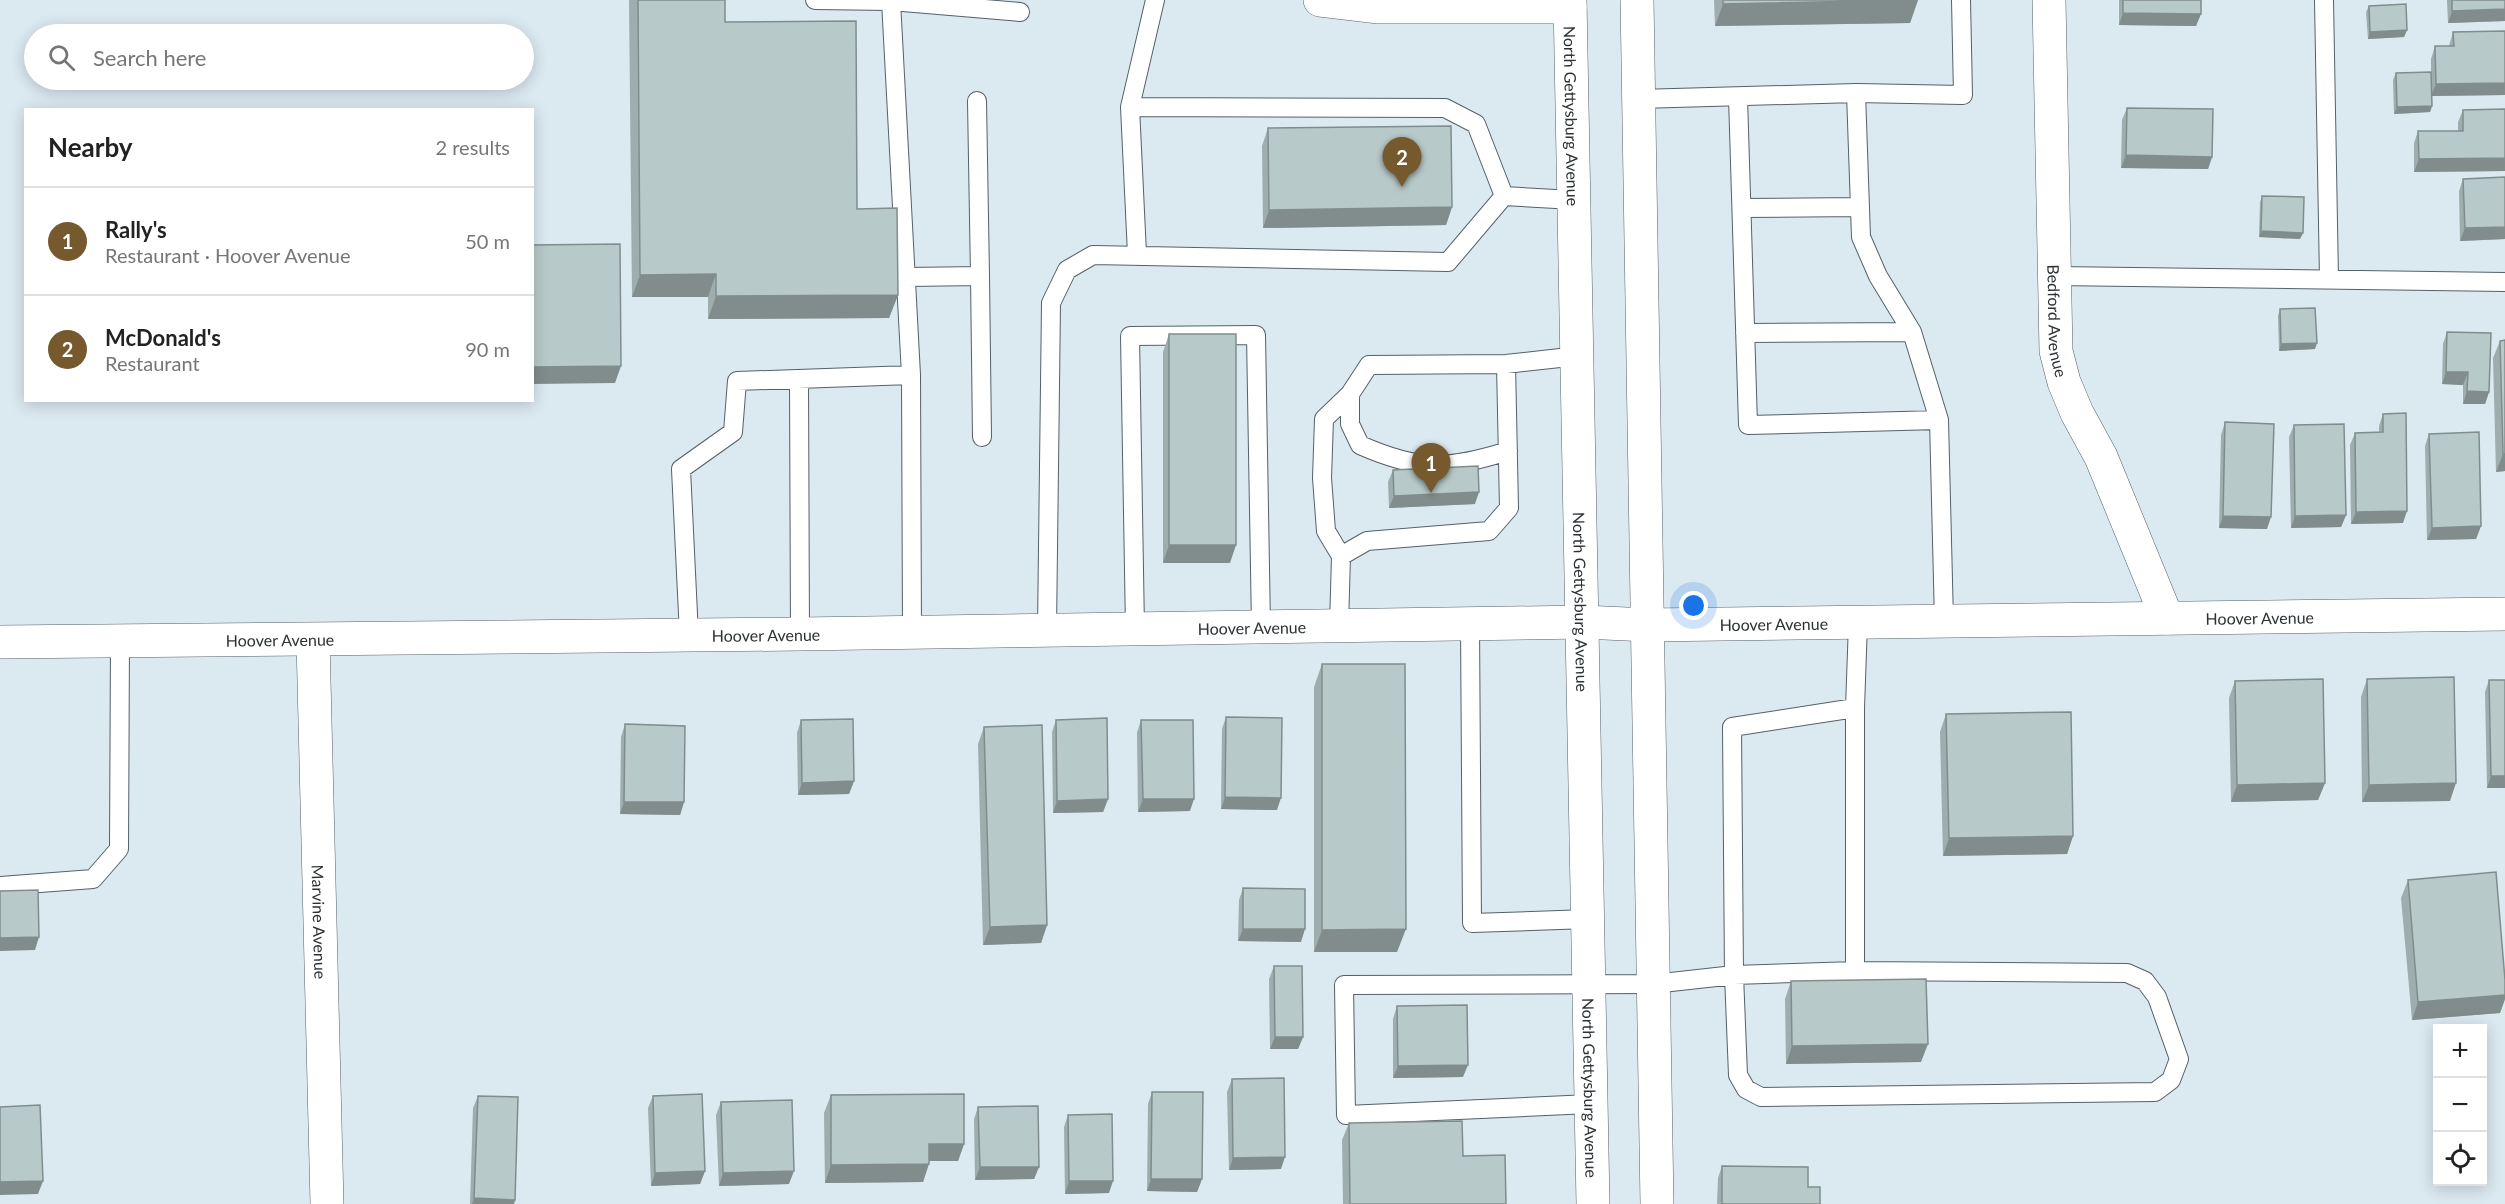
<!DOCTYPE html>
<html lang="en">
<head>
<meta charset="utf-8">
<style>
	:root { --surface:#fff; --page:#f6f6f6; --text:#222; --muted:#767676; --line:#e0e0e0; --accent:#76592d }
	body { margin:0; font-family:Lato,sans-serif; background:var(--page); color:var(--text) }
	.controls { position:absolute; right:18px; bottom:18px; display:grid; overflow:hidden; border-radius:0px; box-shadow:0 3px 15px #0003 }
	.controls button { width:54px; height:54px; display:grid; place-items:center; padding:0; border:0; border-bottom:2px solid var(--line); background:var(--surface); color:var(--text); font:30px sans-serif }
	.you { position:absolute; left:1694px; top:606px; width:21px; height:21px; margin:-15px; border:4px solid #fff; border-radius:50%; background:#1a73e8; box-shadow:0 0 0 9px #1a73e833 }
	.badge { display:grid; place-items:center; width:39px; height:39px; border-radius:50%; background:var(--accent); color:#fff; font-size:20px; font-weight:700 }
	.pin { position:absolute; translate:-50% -50px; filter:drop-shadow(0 2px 3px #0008) }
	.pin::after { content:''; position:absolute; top:32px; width:21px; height:18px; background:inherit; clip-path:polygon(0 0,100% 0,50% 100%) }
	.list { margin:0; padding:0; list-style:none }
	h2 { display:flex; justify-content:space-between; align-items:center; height:78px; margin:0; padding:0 24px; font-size:26px }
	h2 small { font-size:20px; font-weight:400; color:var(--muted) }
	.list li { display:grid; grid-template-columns:39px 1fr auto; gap:18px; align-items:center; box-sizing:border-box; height:108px; padding:0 24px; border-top:2px solid var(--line) }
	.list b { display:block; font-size:22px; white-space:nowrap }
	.list p { margin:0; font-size:20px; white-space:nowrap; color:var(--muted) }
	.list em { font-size:20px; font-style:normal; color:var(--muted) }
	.icon { flex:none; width:33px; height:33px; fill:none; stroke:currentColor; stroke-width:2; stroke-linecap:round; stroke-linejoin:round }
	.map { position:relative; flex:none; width:2505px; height:1204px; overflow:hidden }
	.search { position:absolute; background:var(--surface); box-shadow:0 3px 15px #0003; left:24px; top:24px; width:510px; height:66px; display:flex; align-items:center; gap:15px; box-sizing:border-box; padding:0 21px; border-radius:33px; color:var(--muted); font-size:22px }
	.panel { position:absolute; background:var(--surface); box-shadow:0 3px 15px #0003; left:24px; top:108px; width:510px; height:294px; border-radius:0px }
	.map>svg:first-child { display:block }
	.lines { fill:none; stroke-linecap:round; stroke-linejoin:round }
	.service-casing { stroke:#556168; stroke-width:20 }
	.minor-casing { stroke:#556168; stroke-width:34 }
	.tertiary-casing { stroke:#556168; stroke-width:34 }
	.secondary-casing { stroke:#556168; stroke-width:34 }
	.service { stroke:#fff; stroke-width:18 }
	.minor { stroke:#fff; stroke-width:33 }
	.tertiary { stroke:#fff; stroke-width:33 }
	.secondary { stroke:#fff; stroke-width:33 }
	.wall { fill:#9eadae }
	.shaded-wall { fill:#818d8d }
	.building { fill:#b8c9ca; stroke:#818d8d; stroke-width:1.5 }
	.labels { text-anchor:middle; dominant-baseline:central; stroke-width:4.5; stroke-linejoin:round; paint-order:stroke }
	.street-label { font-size:16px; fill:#2c3134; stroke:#e8f6fe }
</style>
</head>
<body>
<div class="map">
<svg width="2505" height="1204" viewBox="0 0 2505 1204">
	<rect width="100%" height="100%" fill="#dbe9f1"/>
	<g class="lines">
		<g class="service-casing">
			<path id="service" d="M 2324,0 L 2329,279
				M 891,1 L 1020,12
				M 1856,93 L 1963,95 L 1961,0
				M 1738,97 L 1748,425 L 1939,420
				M 1639,99 L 1856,93 L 1861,237 L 1878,276 L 1912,332 L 1939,420 L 1944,621
				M 1130,107 L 1445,108 L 1476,124 L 1504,196
				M 1504,196 L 1574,200
				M 1742,208 L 1860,207
				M 1137,254 L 1130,107 L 1155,0
				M 980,276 L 982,437
				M 2055,276 L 2505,282
				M 906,277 L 980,276 L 977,101
				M 1745,333 L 1912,332
				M 911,375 L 912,632
				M 799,379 L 800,634
				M 1350,394 L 1350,424 L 1360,445 C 1419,471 1447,470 1508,451
				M 1341,556 L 1367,541 L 1489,531 L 1509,508 L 1506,364
				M 1470,624 L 1472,923 L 1588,919
				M 1339,626 L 1341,556 L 1326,531 L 1322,478 L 1324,419 L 1350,394 L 1369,365 L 1506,364 L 1578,356
				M 1135,629 L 1130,336 L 1256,335 L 1261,627
				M 1047,630 L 1051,303 L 1067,270 L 1093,255 L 1448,262 L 1504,196
				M 689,635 L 681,469 L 733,432 L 737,381 L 911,375 L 891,1 L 815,0
				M 0,886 L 93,879 L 119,849 L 120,641
				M 1855,971 L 2127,973 L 2145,981 L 2157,997 L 2179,1059 L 2171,1080 L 2155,1092 L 1761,1097 L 1746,1089 L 1738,1075 L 1734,975 Z
				M 1855,971 L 1855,708 L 1858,623
				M 1590,1104 L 1346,1115 L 1344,985 L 1653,984 L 1734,975 L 1732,727 L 1855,708"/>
		</g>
		<g class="minor-casing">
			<g id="minor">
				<path d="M 1320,0 L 1379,7 L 1570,7"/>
				<path id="s1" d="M 2049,0 L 2056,351 L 2064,382 L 2077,413 L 2101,457 L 2167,618"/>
				<path id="s2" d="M 313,640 L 327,1204"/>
			</g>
		</g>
		<g class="tertiary-casing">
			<g id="tertiary">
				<path id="s3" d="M 0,642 L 800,634 L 1583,622 L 1648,625 L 2505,614"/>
			</g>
		</g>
		<g class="secondary-casing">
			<g id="secondary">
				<path id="s4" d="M 1570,0 L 1593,1204"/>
				<path d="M 1637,0 L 1657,1204"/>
			</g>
		</g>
		<use href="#service" class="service"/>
		<use href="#minor" class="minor"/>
		<use href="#tertiary" class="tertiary"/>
		<use href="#secondary" class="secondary"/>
	</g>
	<path class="wall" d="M 629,0 L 725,0 L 725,22 L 857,209 L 898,295 L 889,318 L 708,319 L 708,297 L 632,297 Z
		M 1714,0 L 1918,0 L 1910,23 L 1715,26 Z
		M 2119,0 L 2201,0 L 2196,26 L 2119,25 Z
		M 2447,0 L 2505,0 L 2505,21 L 2448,23 Z
		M 2369,6 L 2407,30 L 2404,37 L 2368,39 L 2366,12 Z
		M 2505,31 L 2505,95 L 2432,96 L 2432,106 L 2430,112 L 2394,114 L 2393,80 L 2396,73 L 2431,86 L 2431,59 L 2435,46 L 2449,46 L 2453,32 Z
		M 2127,108 L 2212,157 L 2208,169 L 2121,168 L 2122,120 Z
		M 2505,109 L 2505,171 L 2414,172 L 2414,143 L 2418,131 L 2458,131 L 2458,122 L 2463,110 Z
		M 1268,128 L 1452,207 L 1446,225 L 1263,228 L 1262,146 Z
		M 2505,177 L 2505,239 L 2460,241 L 2459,191 L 2463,179 Z
		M 2262,196 L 2300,239 L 2259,237 L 2260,202 Z
		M 2280,309 L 2315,349 L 2279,351 L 2278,316 Z
		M 2447,332 L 2489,392 L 2485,404 L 2463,404 L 2463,385 L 2442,384 L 2443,344 Z
		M 1169,334 L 1230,563 L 1163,563 L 1163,352 Z
		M 2505,340 L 2505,471 L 2496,472 L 2493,358 L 2500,341 Z
		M 2383,414 L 2403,523 L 2351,524 L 2350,445 L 2355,433 L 2379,432 L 2379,426 Z
		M 2225,422 L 2267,529 L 2219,528 L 2221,435 Z
		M 2294,425 L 2346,515 L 2341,527 L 2291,528 L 2289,437 Z
		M 2429,434 L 2481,526 L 2476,539 L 2427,540 L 2425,446 Z
		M 1393,470 L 1475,504 L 1389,508 L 1388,482 Z
		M 1322,664 L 1397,952 L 1314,952 L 1314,687 Z
		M 2367,679 L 2450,801 L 2362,802 L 2361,697 Z
		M 2489,680 L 2505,788 L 2487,788 L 2485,692 Z
		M 2235,681 L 2325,783 L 2318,800 L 2231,802 L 2229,698 Z
		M 1946,714 L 2073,836 L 2067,854 L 1943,856 L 1940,732 Z
		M 1226,717 L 1277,810 L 1221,809 L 1222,729 Z
		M 801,720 L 854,781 L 849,794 L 798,795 L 797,733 Z
		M 1056,720 L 1108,799 L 1103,812 L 1053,813 L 1052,732 Z
		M 1141,720 L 1190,811 L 1138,812 L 1137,733 Z
		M 625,724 L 684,802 L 680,815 L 620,814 L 621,737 Z
		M 984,727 L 1047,925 L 1041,943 L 983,945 L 978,744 Z
		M 2408,880 L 2505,980 L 2505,999 L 2500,1013 L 2412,1020 L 2401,898 Z
		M 1243,888 L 1301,942 L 1238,941 L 1239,900 Z
		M 1274,966 L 1303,1037 L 1298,1049 L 1270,1049 L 1269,979 Z
		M 1791,981 L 1921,1062 L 1786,1064 L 1785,999 Z
		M 1397,1006 L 1463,1077 L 1393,1078 L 1393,1019 Z
		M 1232,1079 L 1281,1169 L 1229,1170 L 1227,1092 Z
		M 1152,1092 L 1202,1179 L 1197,1192 L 1147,1191 L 1148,1104 Z
		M 831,1095 L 964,1144 L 958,1161 L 929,1161 L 923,1182 L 825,1183 L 824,1113 Z
		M 478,1096 L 515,1200 L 514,1204 L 470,1204 L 473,1108 Z
		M 653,1096 L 705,1171 L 700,1184 L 651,1186 L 648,1108 Z
		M 721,1102 L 789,1184 L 719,1186 L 716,1115 Z
		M 978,1107 L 1039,1167 L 1034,1179 L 975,1180 L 974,1119 Z
		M 1068,1115 L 1109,1193 L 1065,1194 L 1064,1127 Z
		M 1349,1123 L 1463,1156 L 1506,1204 L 1343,1204 L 1342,1140 Z
		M 1722,1166 L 1808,1187 L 1820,1204 L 1717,1204 L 1718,1178 Z"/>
	<path class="shaded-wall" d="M 1918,0 L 1910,23 L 1715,26 L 1723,4 Z
		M 2505,9 L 2505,21 L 2448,23 L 2452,11 Z
		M 2123,13 L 2201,14 L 2196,26 L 2119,25 Z
		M 2407,30 L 2404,37 L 2368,39 L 2370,32 Z
		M 2505,83 L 2505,95 L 2431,96 L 2436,84 Z
		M 2432,106 L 2430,112 L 2394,114 L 2397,107 Z
		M 2126,155 L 2212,157 L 2208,169 L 2121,168 Z
		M 2505,158 L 2505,171 L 2414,172 L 2419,159 Z
		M 1452,207 L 1446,225 L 1263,228 L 1269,210 Z
		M 2505,227 L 2505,239 L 2460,241 L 2465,228 Z
		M 2261,231 L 2303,233 L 2300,239 L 2259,237 Z
		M 716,274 L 708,297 L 632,297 L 640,275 Z
		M 898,295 L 889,318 L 708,319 L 716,296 Z
		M 2317,343 L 2315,349 L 2279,351 L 2281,344 Z
		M 621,366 L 615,383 L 532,384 L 532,367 Z
		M 2446,372 L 2468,372 L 2463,385 L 2442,384 Z
		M 2467,391 L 2489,392 L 2485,404 L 2463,404 Z
		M 2503,454 L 2505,454 L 2505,471 L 2496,472 Z
		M 1479,492 L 1475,504 L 1389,508 L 1394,496 Z
		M 2407,511 L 2403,523 L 2351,524 L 2356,512 Z
		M 2346,515 L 2341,527 L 2291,528 L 2295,516 Z
		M 2223,516 L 2271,517 L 2267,529 L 2219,528 Z
		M 2481,526 L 2476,539 L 2427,540 L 2432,528 Z
		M 1169,545 L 1236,545 L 1230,563 L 1163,563 Z
		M 2491,776 L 2505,776 L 2505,788 L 2487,788 Z
		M 854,781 L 849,794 L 798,795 L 802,783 Z
		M 2325,783 L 2318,800 L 2231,802 L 2237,785 Z
		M 2456,783 L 2450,801 L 2362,802 L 2369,785 Z
		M 1225,797 L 1281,798 L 1277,810 L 1221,809 Z
		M 1108,799 L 1103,812 L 1053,813 L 1057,801 Z
		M 1143,799 L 1194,799 L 1190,811 L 1138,812 Z
		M 624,802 L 684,802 L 680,815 L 620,814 Z
		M 2073,836 L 2067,854 L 1943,856 L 1949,838 Z
		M 1047,925 L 1041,943 L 983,945 L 990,927 Z
		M 1243,929 L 1305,929 L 1301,942 L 1238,941 Z
		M 1406,929 L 1397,952 L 1314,952 L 1322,930 Z
		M 39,937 L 35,950 L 0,951 L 0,938 Z
		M 2505,995 L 2505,999 L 2500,1013 L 2412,1020 L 2418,1002 Z
		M 1275,1037 L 1303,1037 L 1298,1049 L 1270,1049 Z
		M 1928,1044 L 1921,1062 L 1786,1064 L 1792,1046 Z
		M 1468,1065 L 1463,1077 L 1393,1078 L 1398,1066 Z
		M 929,1144 L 964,1144 L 958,1161 L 923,1161 Z
		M 1285,1157 L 1281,1169 L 1229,1170 L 1233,1158 Z
		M 929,1164 L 923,1182 L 825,1183 L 831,1165 Z
		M 980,1167 L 1039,1167 L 1034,1179 L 975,1180 Z
		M 705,1171 L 700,1184 L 651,1186 L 655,1173 Z
		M 794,1171 L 789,1184 L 719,1186 L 723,1173 Z
		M 1151,1179 L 1202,1179 L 1197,1192 L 1147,1191 Z
		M 43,1181 L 38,1194 L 0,1195 L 0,1182 Z
		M 1069,1181 L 1113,1181 L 1109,1193 L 1065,1194 Z
		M 474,1198 L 515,1200 L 514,1204 L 472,1204 Z"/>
	<path class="building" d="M 638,0 L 725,0 L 725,22 L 856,21 L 857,209 L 897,208 L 898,295 L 716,296 L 716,274 L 640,275 Z
		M 1723,0 L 1918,0 L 1723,4 Z
		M 2123,0 L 2201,0 L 2201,14 L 2123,13 Z
		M 2452,0 L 2505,0 L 2505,9 L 2452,11 Z
		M 2406,4 L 2407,30 L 2370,32 L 2369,6 Z
		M 2505,31 L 2505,83 L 2436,84 L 2435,46 L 2454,46 L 2453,32 Z
		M 2431,72 L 2432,106 L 2397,107 L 2396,73 Z
		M 2127,108 L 2213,109 L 2212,157 L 2126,155 Z
		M 2505,109 L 2505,158 L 2419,159 L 2418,131 L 2463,131 L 2463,110 Z
		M 1451,126 L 1452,207 L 1269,210 L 1268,128 Z
		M 2505,177 L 2505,227 L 2465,228 L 2463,179 Z
		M 2262,196 L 2304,197 L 2303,233 L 2261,231 Z
		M 620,244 L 621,366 L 532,367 L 532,245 Z
		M 2315,308 L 2317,343 L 2281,344 L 2280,309 Z
		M 2447,332 L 2491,333 L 2489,392 L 2467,391 L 2468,372 L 2446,372 Z
		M 1169,334 L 1236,334 L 1236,545 L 1169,545 Z
		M 2505,340 L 2505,454 L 2503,454 L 2500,341 Z
		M 2406,413 L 2407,511 L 2356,512 L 2355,433 L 2383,432 L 2383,414 Z
		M 2225,422 L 2274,424 L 2271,517 L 2223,516 Z
		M 2344,424 L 2346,515 L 2295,516 L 2294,425 Z
		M 2479,432 L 2481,526 L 2432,528 L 2429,434 Z
		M 1478,466 L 1479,492 L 1394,496 L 1393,470 Z
		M 1322,664 L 1405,664 L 1406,929 L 1322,930 Z
		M 2454,677 L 2456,783 L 2369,785 L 2367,679 Z
		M 2323,679 L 2325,783 L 2237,785 L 2235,681 Z
		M 2489,680 L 2505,680 L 2505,776 L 2491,776 Z
		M 2071,712 L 2073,836 L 1949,838 L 1946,714 Z
		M 1226,717 L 1282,718 L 1281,798 L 1225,797 Z
		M 1107,718 L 1108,799 L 1057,801 L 1056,720 Z
		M 853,719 L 854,781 L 802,783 L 801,720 Z
		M 1141,720 L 1193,720 L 1194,799 L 1143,799 Z
		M 625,724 L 685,726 L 684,802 L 624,802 Z
		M 1042,725 L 1047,925 L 990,927 L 984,727 Z
		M 2496,872 L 2505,980 L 2505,995 L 2418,1002 L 2408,880 Z
		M 1243,888 L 1305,889 L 1305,929 L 1243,929 Z
		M 38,890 L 39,937 L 0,938 L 0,891 Z
		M 1274,966 L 1302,966 L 1303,1037 L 1275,1037 Z
		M 1926,979 L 1928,1044 L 1792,1046 L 1791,981 Z
		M 1467,1005 L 1468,1065 L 1398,1066 L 1397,1006 Z
		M 1284,1078 L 1285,1157 L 1233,1158 L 1232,1079 Z
		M 1152,1092 L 1203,1092 L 1202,1179 L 1151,1179 Z
		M 702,1094 L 705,1171 L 655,1173 L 653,1096 Z
		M 964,1094 L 964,1144 L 929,1144 L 929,1164 L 831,1165 L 831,1095 Z
		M 478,1096 L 518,1097 L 515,1200 L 474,1198 Z
		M 792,1100 L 794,1171 L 723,1173 L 721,1102 Z
		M 40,1105 L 43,1181 L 0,1182 L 0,1107 Z
		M 1038,1106 L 1039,1167 L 980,1167 L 978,1107 Z
		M 1112,1114 L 1113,1181 L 1069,1181 L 1068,1115 Z
		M 1462,1121 L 1463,1156 L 1505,1155 L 1506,1204 L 1350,1204 L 1349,1123 Z
		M 1722,1166 L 1808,1167 L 1808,1187 L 1820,1187 L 1820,1204 L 1722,1204 Z"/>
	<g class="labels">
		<g class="street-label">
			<text stroke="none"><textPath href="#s4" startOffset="116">North Gettysburg Avenue</textPath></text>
			<text stroke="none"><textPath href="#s1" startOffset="321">Bedford Avenue</textPath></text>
			<text stroke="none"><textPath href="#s4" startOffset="602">North Gettysburg Avenue</textPath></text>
			<text stroke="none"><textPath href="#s3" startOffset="2260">Hoover Avenue</textPath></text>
			<text stroke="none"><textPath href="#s3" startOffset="1774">Hoover Avenue</textPath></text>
			<text stroke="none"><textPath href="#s3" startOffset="1252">Hoover Avenue</textPath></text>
			<text stroke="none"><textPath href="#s3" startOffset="766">Hoover Avenue</textPath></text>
			<text stroke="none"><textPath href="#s3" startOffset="280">Hoover Avenue</textPath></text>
			<text stroke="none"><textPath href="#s2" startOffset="282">Marvine Avenue</textPath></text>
			<text stroke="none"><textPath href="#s4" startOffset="1088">North Gettysburg Avenue</textPath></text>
		</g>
	</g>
</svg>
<div class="controls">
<button>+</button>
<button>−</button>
<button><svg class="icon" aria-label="locate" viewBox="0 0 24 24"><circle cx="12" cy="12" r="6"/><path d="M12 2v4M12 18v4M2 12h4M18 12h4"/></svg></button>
</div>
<div class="you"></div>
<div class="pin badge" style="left:1431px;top:493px">1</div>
<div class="pin badge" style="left:1402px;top:187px">2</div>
<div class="search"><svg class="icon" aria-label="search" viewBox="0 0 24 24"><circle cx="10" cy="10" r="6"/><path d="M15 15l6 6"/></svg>Search here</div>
<section class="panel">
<h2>Nearby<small>2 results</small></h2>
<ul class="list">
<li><span class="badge">1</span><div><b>Rally's</b><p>Restaurant · Hoover Avenue</p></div><em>50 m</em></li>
<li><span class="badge">2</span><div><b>McDonald's</b><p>Restaurant</p></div><em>90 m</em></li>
</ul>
</section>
</div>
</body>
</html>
